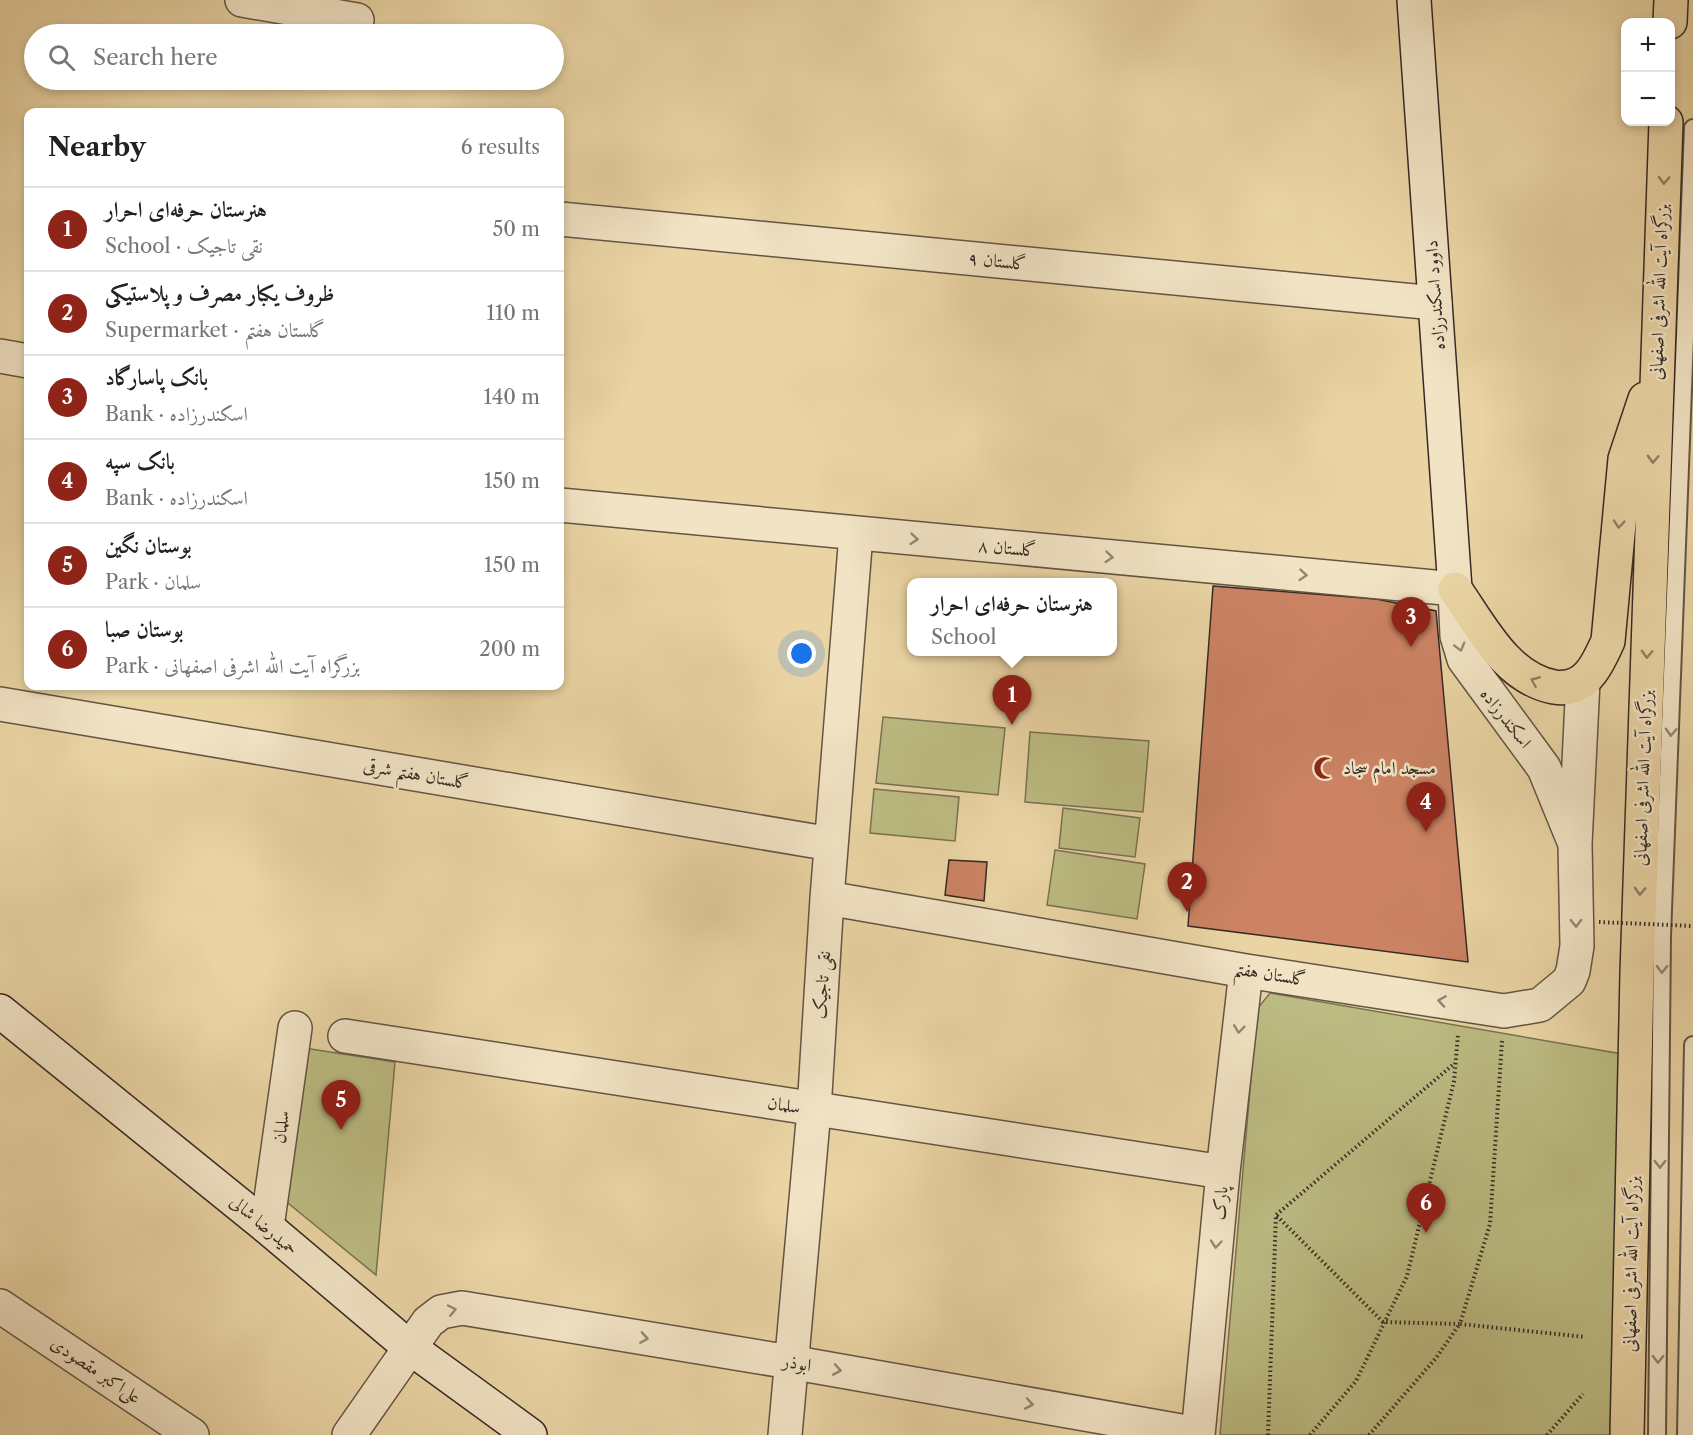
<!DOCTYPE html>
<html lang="en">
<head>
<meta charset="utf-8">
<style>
	:root { --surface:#fff; --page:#f6f6f6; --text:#222; --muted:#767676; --line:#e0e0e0; --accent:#8f2418 }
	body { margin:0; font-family:"Libre Caslon Text",Amiri,serif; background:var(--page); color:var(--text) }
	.controls { position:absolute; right:18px; top:18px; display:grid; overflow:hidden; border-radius:12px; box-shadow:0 3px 9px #0003 }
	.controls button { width:54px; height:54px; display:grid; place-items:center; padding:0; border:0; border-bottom:2px solid var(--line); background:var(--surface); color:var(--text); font:30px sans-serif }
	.you { position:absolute; left:802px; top:654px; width:21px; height:21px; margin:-15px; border:4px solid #fff; border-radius:50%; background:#1a73e8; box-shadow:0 0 0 9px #1a73e833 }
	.badge { display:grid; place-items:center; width:39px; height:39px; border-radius:50%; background:var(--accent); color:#fff; font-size:20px; font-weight:700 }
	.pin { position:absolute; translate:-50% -50px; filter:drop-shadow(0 2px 3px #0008) }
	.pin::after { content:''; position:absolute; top:32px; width:21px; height:18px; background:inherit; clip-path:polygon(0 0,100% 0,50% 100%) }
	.popup { position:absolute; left:907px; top:578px; width:210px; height:78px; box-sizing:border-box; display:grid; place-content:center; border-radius:12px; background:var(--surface); filter:drop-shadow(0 2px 4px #0005); font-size:20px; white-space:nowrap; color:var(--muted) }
	.popup b { font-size:22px; color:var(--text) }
	.popup::after { content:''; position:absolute; left:50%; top:100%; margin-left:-12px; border:12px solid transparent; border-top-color:var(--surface) }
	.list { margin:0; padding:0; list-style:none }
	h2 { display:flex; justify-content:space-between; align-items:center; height:78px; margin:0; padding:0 24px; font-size:26px }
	h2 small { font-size:20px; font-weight:400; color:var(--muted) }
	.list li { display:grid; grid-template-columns:39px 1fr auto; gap:18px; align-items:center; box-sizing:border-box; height:84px; padding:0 24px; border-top:2px solid var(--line) }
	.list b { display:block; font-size:22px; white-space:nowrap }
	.list p { margin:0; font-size:20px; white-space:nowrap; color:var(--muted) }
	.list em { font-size:20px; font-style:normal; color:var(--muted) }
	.icon { flex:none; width:33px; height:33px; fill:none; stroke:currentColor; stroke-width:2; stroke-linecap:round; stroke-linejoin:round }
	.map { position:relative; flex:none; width:1693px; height:1435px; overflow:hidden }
	.search { position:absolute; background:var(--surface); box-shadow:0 3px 9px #0003; left:24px; top:24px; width:540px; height:66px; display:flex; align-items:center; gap:15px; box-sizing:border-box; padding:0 21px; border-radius:33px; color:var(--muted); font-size:22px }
	.panel { position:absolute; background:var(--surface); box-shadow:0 3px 9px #0003; left:24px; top:108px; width:540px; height:582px; border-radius:12px }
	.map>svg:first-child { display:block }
	.green { fill:#bcbb82; stroke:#797253; stroke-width:1.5 }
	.building { fill:#cc8363; stroke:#362a24; stroke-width:1.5 }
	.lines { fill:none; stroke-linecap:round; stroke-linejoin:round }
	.lane-casing { stroke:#635444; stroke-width:20 }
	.street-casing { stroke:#635444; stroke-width:36 }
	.secondary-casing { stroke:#362a24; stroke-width:36 }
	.highway-casing { stroke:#362a24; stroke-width:36 }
	.path { stroke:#362a24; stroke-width:4; stroke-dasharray:1.5 3; stroke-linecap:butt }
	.lane { stroke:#f1e3c4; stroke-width:16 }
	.street { stroke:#f1e3c4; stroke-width:33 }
	.secondary { stroke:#f1e3c4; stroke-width:33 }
	.highway { stroke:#ead4a4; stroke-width:33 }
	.path-bridge { stroke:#362a24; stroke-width:4; stroke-dasharray:1.5 3; stroke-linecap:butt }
	.oneway { stroke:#907f64 }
	.oneway2 { stroke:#948674 }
	.labels { text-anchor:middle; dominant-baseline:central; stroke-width:5; stroke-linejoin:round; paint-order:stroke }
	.street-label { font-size:18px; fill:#362a24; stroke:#f1e3c4 }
	.poi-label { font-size:18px; fill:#362a24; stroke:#f1e3c4; text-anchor:start }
</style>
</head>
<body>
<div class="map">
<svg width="1693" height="1435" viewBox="0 0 1693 1435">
	<rect width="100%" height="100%" fill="#ead4a4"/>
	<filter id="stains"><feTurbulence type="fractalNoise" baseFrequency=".00333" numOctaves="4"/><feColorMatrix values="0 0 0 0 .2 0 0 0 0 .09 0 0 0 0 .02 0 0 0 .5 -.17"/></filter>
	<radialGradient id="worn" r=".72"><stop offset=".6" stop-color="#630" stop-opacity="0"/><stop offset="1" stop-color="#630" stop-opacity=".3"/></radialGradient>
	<path class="green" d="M 883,717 L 1005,728 L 998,795 L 876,783 Z
		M 1030,732 L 1149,741 L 1143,812 L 1025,802 Z
		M 874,789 L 959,797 L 955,841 L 870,833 Z
		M 1063,808 L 1140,818 L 1135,857 L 1059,848 Z
		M 1055,850 L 1145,864 L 1137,919 L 1047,905 Z
		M 1270,993 L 1622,1054 L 1610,1435 L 1220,1435 L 1257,1009 Z
		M 304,1048 L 395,1062 L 376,1275 L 283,1199 Z"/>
	<path class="building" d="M 1213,586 L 1376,599 L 1436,611 L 1468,962 L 1188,926 Z
		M 949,860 L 987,862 L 984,901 L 945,895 Z"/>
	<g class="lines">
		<g class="lane-casing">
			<path id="lane" d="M 1657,1435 L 1662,936 L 1693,128
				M 1686,1435 L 1693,1045"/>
		</g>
		<g class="street-casing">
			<path id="street" d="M 242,0 L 357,20
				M 560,219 L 1435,303
				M 0,356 L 28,361
				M 560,505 L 1455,589 L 1457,636 L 1464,659 L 1544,768 L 1575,844
				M 0,704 L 831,844
				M 827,898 L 1246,971 L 1504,1011 L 1540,1005 L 1569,981 L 1573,971 L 1577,946 L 1575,844 L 1583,681
				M 345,1036 L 1223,1172
				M 267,1227 L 295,1028
				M 0,1306 L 192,1435
				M 349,1435 L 428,1322 L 441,1312 L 462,1308 L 790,1362 L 1198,1434
				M 785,1435 L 814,1110 L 827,898 L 856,534
				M 1198,1435 L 1223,1172 L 1246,971"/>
		</g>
		<g class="secondary-casing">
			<path id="secondary" d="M 1414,0 L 1455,589
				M 0,1011 L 267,1227 L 409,1347 L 530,1435"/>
		</g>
		<g class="highway-casing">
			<path id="highway" d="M 1670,22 L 1671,0
				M 1455,589 C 1481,626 1506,678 1554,687 C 1585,692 1597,666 1608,641 L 1625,459 L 1645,399
				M 1627,1435 L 1637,973 L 1666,122"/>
		</g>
		<path class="path" d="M 1502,1041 L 1490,1224 L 1460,1324 L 1585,1337
			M 1277,1216 L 1383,1322 L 1460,1324
			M 1268,1435 L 1276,1215 L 1455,1063
			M 1310,1435 L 1356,1381 L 1407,1276 L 1454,1081 L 1458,1035
			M 1369,1435 L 1436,1358 L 1459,1325
			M 1547,1435 L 1583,1394"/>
		<use href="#lane" class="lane"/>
		<use href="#street" class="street"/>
		<use href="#secondary" class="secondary"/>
		<use href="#highway" class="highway"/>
		<path class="path-bridge" d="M 1599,922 L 1693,926"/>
	</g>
	<defs><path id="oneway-chevron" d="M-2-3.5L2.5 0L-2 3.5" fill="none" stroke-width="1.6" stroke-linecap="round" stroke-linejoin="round" transform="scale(1.5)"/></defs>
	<g class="oneway">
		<use href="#oneway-chevron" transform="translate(1664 180) rotate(92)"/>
		<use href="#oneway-chevron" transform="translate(1653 459) rotate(92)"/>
		<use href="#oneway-chevron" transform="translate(1619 524) rotate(95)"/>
		<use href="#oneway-chevron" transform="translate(1647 654) rotate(92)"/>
		<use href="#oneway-chevron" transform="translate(1535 681) rotate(-157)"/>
		<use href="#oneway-chevron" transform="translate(1640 891) rotate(92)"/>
	</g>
	<g class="oneway2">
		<use href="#oneway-chevron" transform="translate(914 539) rotate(5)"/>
		<use href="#oneway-chevron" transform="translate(1109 557) rotate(5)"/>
		<use href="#oneway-chevron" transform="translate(1303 575) rotate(5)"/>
		<use href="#oneway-chevron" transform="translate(1460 647) rotate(74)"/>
		<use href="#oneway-chevron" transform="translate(1671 732) rotate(92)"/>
		<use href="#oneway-chevron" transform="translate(1576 923) rotate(89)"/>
		<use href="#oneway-chevron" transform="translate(1662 969) rotate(91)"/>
		<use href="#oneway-chevron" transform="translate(1442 1001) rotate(-171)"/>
		<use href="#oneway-chevron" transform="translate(1239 1029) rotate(97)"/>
		<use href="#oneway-chevron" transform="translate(1660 1164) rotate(90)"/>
		<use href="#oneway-chevron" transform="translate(1216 1244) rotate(95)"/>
		<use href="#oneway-chevron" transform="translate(452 1310) rotate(-12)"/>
		<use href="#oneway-chevron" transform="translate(644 1338) rotate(9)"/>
		<use href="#oneway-chevron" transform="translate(1658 1359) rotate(91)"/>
		<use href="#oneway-chevron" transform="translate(837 1370) rotate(10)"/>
		<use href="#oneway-chevron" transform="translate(1029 1404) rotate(10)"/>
	</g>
	<defs>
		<g id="mosque-bare" transform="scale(1.8)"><path d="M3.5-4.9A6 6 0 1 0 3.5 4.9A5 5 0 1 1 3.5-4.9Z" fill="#8f2418" stroke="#f1e3c4" stroke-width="2.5" paint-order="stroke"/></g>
	</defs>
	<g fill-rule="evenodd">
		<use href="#mosque-bare" x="1325" y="768"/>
	</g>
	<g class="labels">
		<g class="street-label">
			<text transform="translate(997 261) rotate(6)">گلستان ۹</text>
			<text transform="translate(1659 292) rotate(-88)">بزرگراه آیت الله اشرفی اصفهانی</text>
			<text transform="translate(1435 295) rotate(-94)">داوود اسکندرزاده</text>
			<text transform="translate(1007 548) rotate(5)">گلستان ٨</text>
			<text transform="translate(1506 718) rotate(52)">اسکندرزاده</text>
			<text transform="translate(416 774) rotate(10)">گلستان هفتم شرقی</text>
			<text transform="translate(1643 778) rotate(-88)">بزرگراه آیت الله اشرفی اصفهانی</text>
			<text transform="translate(1270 974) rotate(9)">گلستان هفتم</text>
			<text transform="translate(822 985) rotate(-86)">نقی تاجیک</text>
			<text transform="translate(784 1105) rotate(9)">سلمان</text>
			<text transform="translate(281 1127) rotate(-82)">سلمان</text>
			<text transform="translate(1220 1203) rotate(-84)">پارک</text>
			<text transform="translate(264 1225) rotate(40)">حمیدرضا شالی</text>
			<text transform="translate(1631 1264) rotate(-89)">بزرگراه آیت الله اشرفی اصفهانی</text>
			<text transform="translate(797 1363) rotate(10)">ابوذر</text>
			<text transform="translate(96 1370) rotate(34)">علی‌اکبر مقصودی</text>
		</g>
		<g class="poi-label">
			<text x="1343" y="768">مسجد امام سجاد</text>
		</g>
	</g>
	<rect width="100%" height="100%" filter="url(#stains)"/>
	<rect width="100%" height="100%" fill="url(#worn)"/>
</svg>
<div class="controls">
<button>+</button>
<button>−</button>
</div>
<div class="you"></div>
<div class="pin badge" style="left:1012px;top:725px">1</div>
<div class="popup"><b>هنرستان حرفه‌ای احرار</b>School</div>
<div class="pin badge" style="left:1187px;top:912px">2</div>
<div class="pin badge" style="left:1411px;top:647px">3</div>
<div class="pin badge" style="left:1426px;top:832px">4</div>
<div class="pin badge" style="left:341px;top:1130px">5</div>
<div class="pin badge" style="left:1426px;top:1233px">6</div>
<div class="search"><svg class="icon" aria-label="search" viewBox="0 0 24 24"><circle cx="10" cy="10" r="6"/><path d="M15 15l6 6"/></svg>Search here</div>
<section class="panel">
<h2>Nearby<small>6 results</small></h2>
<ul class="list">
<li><span class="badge">1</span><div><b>هنرستان حرفه‌ای احرار</b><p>School · نقی تاجیک</p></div><em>50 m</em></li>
<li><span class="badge">2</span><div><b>ظروف یکبار مصرف و پلاستیکی</b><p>Supermarket · گلستان هفتم</p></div><em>110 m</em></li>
<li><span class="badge">3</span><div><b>بانک پاسارگاد</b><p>Bank · اسکندرزاده</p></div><em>140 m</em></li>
<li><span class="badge">4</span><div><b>بانک سپه</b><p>Bank · اسکندرزاده</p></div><em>150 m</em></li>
<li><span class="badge">5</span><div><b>بوستان نگین</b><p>Park · سلمان</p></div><em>150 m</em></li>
<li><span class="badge">6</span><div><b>بوستان صبا</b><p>Park · بزرگراه آیت الله اشرفی اصفهانی</p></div><em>200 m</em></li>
</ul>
</section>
</div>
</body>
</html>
